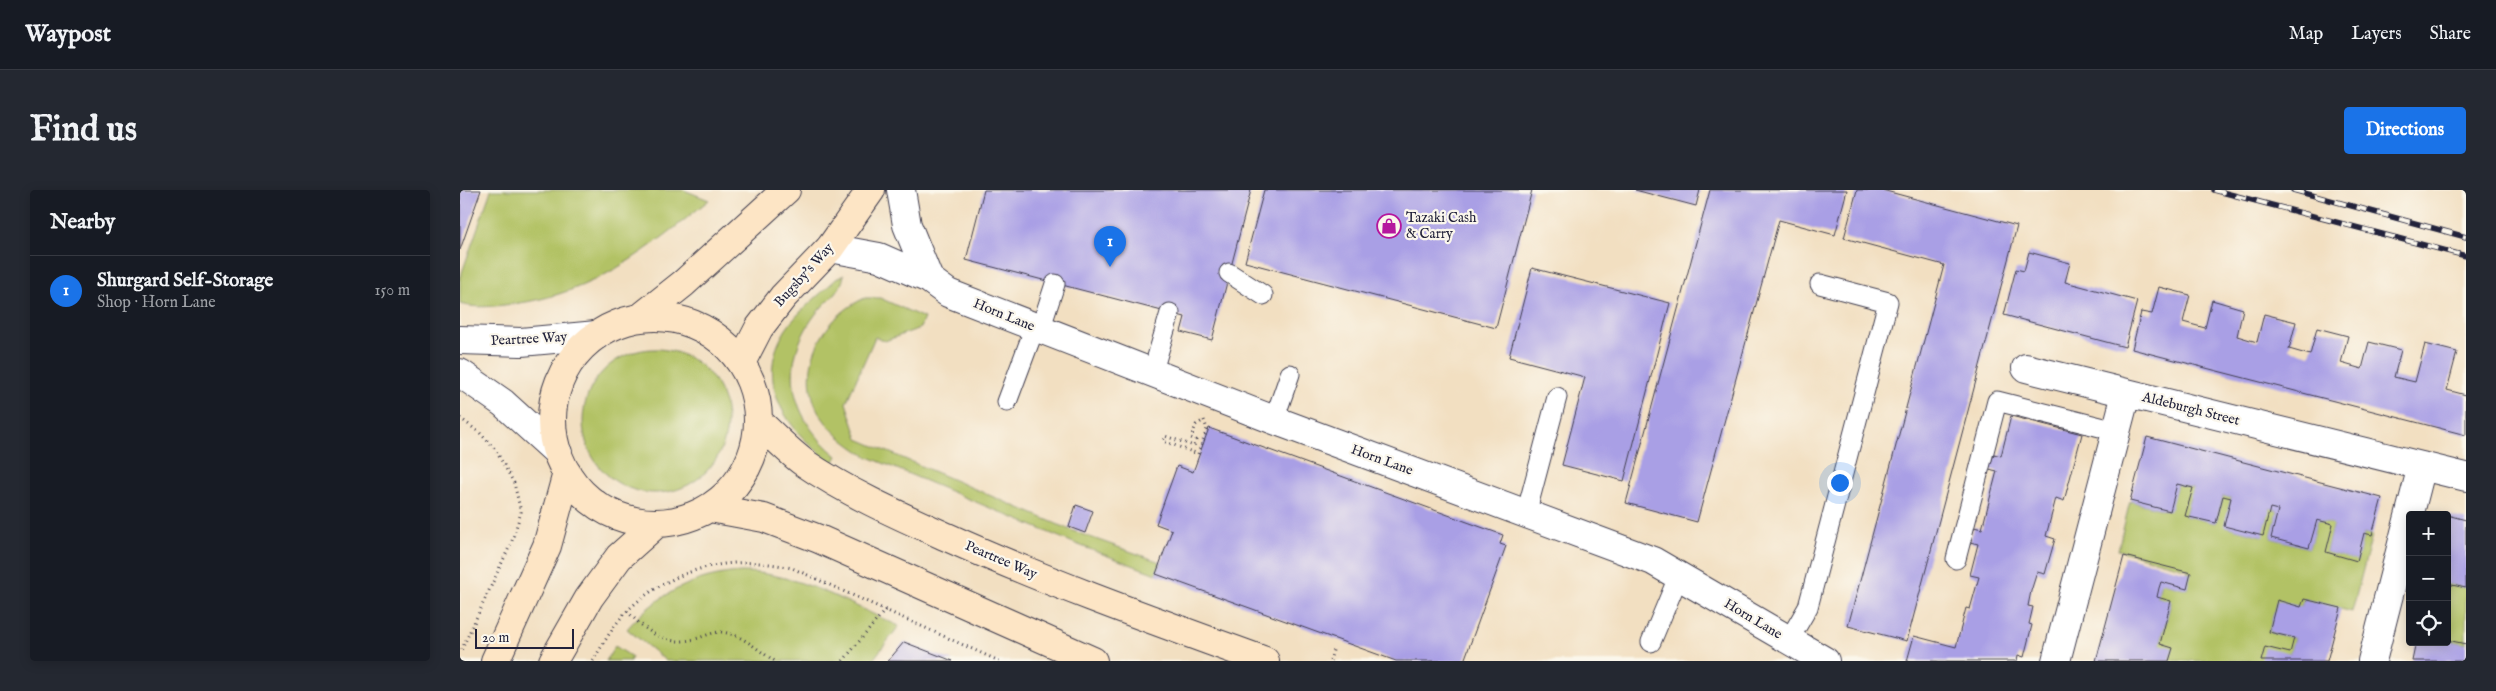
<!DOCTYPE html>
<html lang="en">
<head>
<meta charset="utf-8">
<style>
	:root { --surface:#171b24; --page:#242831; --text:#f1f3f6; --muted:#9ea1a6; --line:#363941; --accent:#1a73e8 }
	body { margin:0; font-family:"IM FELL English",serif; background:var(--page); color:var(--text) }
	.controls { position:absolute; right:15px; bottom:15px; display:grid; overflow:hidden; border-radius:5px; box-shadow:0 2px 12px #0003 }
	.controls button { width:45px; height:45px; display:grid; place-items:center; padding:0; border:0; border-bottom:1px solid var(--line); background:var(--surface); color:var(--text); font:25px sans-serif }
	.scale { position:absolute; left:15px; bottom:12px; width:99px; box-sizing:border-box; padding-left:5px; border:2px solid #22223b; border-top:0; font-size:14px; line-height:18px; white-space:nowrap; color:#22223b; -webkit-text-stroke:4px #fbf7ec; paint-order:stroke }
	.you { position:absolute; left:1379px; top:292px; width:18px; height:18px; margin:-12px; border:4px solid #fff; border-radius:50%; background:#1a73e8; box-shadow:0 0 0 8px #1a73e833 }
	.badge { display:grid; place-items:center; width:32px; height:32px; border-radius:50%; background:var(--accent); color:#fff; font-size:16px; font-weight:700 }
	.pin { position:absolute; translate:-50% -41px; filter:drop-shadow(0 1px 2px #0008) }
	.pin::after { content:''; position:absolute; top:26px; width:18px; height:15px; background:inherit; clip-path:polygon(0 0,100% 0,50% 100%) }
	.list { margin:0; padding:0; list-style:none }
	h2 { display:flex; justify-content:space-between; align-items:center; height:65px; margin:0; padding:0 20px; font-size:21px }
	h2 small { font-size:16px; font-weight:400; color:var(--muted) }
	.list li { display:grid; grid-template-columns:32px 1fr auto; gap:15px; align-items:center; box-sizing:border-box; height:70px; padding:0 20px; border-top:1px solid var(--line) }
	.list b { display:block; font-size:19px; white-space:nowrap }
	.list p { margin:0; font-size:16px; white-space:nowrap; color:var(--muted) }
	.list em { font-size:16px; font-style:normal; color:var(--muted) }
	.icon { flex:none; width:28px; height:28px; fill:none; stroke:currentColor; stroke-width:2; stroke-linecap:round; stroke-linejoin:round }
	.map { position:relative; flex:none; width:2006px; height:471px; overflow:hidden; border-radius:5px }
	header { display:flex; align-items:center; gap:30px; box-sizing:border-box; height:70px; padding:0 25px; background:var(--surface); border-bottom:1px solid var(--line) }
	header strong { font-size:24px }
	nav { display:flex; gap:28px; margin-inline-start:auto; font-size:18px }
	.intro { display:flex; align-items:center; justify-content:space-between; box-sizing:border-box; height:120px; padding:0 30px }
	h1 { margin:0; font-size:35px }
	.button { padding:12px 22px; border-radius:5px; background:var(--accent); color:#fff; font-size:18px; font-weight:700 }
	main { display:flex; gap:30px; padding:0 30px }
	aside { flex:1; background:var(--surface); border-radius:5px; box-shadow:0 2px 12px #0003 }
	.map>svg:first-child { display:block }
	.green { fill:#b2c265; stroke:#6a7250 }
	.building { fill:#a99fe5 }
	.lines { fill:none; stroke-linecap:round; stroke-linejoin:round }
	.lane-casing { stroke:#413e4f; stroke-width:21 }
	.street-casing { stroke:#413e4f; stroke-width:30 }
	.secondary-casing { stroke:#413e4f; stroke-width:30 }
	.path { stroke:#413e4f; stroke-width:3; stroke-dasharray:1 4; stroke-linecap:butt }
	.lane { stroke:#fff; stroke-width:19 }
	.street { stroke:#fff; stroke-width:28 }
	.secondary { stroke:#fde5c5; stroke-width:28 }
	.rail-casing { stroke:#22223b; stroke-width:5.5 }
	.rail { stroke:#fbf7ec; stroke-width:4; stroke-dasharray:11; stroke-linecap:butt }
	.labels { text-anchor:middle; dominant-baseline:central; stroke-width:4.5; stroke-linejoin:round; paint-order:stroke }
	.poi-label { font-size:14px; fill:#22223b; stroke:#fbf7ec; text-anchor:start }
	.street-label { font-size:14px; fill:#22223b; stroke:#fbf7ec }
</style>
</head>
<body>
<header>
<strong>Waypost</strong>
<nav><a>Map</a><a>Layers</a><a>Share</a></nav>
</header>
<div class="intro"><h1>Find us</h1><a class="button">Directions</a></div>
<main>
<aside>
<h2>Nearby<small></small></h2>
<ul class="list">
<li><span class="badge">1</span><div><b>Shurgard Self-Storage</b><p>Shop · Horn Lane</p></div><em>150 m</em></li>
</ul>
</aside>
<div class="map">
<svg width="2006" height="471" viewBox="0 0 2006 471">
	<rect width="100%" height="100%" fill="#fbf7ec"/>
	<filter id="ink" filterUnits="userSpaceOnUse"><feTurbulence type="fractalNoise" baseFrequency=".02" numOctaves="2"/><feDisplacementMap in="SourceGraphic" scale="10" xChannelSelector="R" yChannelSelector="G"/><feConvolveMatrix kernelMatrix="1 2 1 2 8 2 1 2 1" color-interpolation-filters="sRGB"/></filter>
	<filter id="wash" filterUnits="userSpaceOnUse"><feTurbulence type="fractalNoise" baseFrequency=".0096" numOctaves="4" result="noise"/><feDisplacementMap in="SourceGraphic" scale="20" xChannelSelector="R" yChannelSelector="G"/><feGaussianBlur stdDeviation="1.12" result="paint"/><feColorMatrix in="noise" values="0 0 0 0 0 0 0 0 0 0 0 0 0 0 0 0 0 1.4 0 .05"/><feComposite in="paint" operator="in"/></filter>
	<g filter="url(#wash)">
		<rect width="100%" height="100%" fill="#f2dfc1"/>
		<path class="green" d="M 31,0 L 224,0 L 249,10 C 188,60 134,104 53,114 C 35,116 18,119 0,114 L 0,88 Z
			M 384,85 C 381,104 366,110 355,125 C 318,175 330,228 377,266 L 373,273 C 333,246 295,199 321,148 C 332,125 358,107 376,89 Z
			M 405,108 L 420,108 L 464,128 L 460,138 L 425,151 L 415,147 L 386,213 L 398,249 L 613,341 L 700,372 L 696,384 L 616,354 L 406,266 C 387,254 368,240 357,219 C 337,175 364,126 405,108 Z
			M123 231a72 72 0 1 1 144 0a72 72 0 1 1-144 0Z
			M 1717,294 L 1733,298 L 1725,326 L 1756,333 L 1763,306 L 1771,308 L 1765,336 L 1802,346 L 1810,318 L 1818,320 L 1811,348 L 1849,358 L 1857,330 L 1873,334 L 1866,362 L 1897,370 L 1904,343 L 1912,345 L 1892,422 L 1844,409 L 1841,417 L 1817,411 L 1809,442 L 1834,448 L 1830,463 L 1801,471 L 1709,471 L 1700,454 L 1711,412 L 1697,407 L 1701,392 L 1727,399 L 1728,379 L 1658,360 L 1670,311 L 1709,321 Z
			M 281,382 C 337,382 389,414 439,436 L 412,471 L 206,471 L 167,439 C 197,404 235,385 281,382 Z
			M 1987,394 L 2006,398 L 2006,454 L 1987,450 Z
			M 155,456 L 172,467 L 170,471 L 146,471 Z"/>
		<g id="blocks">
			<path class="building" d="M 0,0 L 21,0 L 0,60 Z
				M 524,0 L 791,0 L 752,150 L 721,142 L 725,127 L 506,70 Z
				M 804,0 L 1072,0 L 1036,138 L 785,72 Z
				M 1175,0 L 1240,0 L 1236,16 Z
				M 1250,0 L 1387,0 L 1375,45 L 1319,30 L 1237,332 L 1166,313 Z
				M 1397,0 L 1422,0 L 1557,36 L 1447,451 L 1388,436 L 1484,75 L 1384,48 Z
				M 1569,62 L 1610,73 L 1605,92 L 1677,111 L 1665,157 L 1544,125 L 1556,79 L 1564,81 Z
				M 1072,78 L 1210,113 L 1164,291 L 1102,275 L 1125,187 L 1049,167 Z
				M 1699,97 L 1730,105 L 1723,132 L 1745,138 L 1752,110 L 1783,119 L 1777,146 L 1797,152 L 1804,124 L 1836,132 L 1829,159 L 1850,165 L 1857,138 L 1888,146 L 1881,173 L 1902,179 L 1909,152 L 1941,160 L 1934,187 L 1955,192 L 1965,154 L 1997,162 L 1987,200 L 2006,205 L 2006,245 L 1672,159 L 1681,122 L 1692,124 Z
				M 1551,226 L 1622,244 L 1604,311 L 1596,308 L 1586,346 L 1595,349 L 1585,384 L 1577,382 L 1571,401 L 1568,416 L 1573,417 L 1569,434 L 1572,435 L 1564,467 L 1558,465 L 1557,471 L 1447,471 L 1454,446 L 1496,457 L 1506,418 L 1510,419 L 1519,387 L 1510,385 L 1518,354 L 1510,352 L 1514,337 L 1522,339 L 1537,281 L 1529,279 L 1534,264 L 1541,266 Z
				M 749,238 L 1043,345 L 1040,354 L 1046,356 L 1004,471 L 936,471 L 696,384 L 712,340 L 696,334 L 717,276 L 733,282 Z
				M 1687,247 L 1922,308 L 1912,345 L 1904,343 L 1897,371 L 1866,362 L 1873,334 L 1857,330 L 1849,358 L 1811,348 L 1818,320 L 1810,318 L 1803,346 L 1764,336 L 1771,308 L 1763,306 L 1756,333 L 1725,326 L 1733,298 L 1717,294 L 1710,321 L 1670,311 Z
				M 616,315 L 633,321 L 625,343 L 609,337 Z
				M 1987,325 L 2006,330 L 2006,398 L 1987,394 Z
				M 1664,366 L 1731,383 L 1727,399 L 1701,392 L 1699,398 L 1697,407 L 1711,411 L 1700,454 L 1713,458 L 1709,471 L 1636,471 Z
				M 1844,409 L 1881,418 L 1867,471 L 1801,471 L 1805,457 L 1830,463 L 1834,448 L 1809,442 L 1817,410 L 1841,417 Z
				M 1987,450 L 2006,454 L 2006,471 L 1952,471 L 1956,452 L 1987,452 Z
				M 444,452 L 493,471 L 428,471 Z"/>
		</g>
	</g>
	<g filter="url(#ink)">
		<use href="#blocks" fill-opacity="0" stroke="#413e4f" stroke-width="1"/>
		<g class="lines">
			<g class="lane-casing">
				<path id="lane" d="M 769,83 L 803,105
					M 580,140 L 595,94
					M 692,184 L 710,123
					M 547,212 L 575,137
					M 814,230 L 830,184
					M 1066,324 L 1097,207
					M 1496,369 L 1537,211 L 1656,241
					M 1329,450 L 1348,417 L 1428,112 L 1360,94
					M 1191,452 L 1219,385"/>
			</g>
			<g class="street-casing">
				<path id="street" d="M 441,0 L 447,35 L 469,89
					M 370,58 L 419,67 L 469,89 L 488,103 L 814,230 L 1193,371 L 1365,471
					M 0,150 L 61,152 L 137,145
					M 1566,178 L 2006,287
					M 0,183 L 43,213 L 98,263
					M 1596,471 L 1666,204
					M 1912,471 L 1962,276"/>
			</g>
			<g class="secondary-casing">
				<path id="secondary" d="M92 230a103 103 0 1 1 206 0a103 103 0 1 1-206 0Z
					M 180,128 L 224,93 L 326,0
					M 281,173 L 299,138 L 323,107 L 370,58 L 411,0
					M 298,231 C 313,245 327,260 343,272 C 388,303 438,325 487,347 C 591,394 698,432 805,471
					M 250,318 L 304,328 L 359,349 L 633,471
					M 35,471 L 87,356 L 107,283
					M 93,471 L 129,408 L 159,367 L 197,333"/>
			</g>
			<path class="path" d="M 0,228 L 20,243 L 35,259 L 54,293 L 61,322 L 52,351 L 0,463
				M 744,230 L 747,239 L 738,264 L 703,251 L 705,246 L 734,256 L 736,250 L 731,248 L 736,235 Z
				M 167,421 C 186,441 205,457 235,449 C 243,447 252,442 261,442 C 283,444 298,461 315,471
				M 133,471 C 143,454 154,434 168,420 C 214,377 272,364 332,378 L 539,471
				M 383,471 L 426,419
				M 870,471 L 874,457"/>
			<use href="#lane" class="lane"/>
			<use href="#street" class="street"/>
			<use href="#secondary" class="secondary"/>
			<g class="rail-casing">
				<path id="rail" d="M 1754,0 L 2006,66
					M 1833,0 L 2006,47"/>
			</g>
			<use href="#rail" class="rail"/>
		</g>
	</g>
	<defs>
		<g id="shop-ring" transform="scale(1.25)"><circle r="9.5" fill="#fbf7ec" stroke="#b5179e" stroke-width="1.5"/><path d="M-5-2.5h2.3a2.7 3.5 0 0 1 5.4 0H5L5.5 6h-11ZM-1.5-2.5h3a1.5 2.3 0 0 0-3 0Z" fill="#b5179e"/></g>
	</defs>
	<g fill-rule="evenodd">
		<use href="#shop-ring" x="929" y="36"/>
	</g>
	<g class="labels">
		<g class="poi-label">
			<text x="946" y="28">Tazaki Cash<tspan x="946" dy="16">&amp; Carry</tspan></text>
		</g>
		<g class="street-label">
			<text transform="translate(344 85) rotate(-48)">Bugsby's Way</text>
			<text transform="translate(544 125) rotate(22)">Horn Lane</text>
			<text transform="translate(69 149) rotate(-3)">Peartree Way</text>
			<text transform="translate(1731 219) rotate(14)">Aldeburgh Street</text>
			<text transform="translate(922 270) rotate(20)">Horn Lane</text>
			<text transform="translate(541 370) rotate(23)">Peartree Way</text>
			<text transform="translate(1293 429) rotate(31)">Horn Lane</text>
		</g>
	</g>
</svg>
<div class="controls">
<button>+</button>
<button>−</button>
<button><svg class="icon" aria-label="locate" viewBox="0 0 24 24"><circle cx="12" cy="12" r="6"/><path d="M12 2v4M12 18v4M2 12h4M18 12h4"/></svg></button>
</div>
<div class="scale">20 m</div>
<div class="you"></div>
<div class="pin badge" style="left:650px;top:77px">1</div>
</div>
</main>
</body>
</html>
